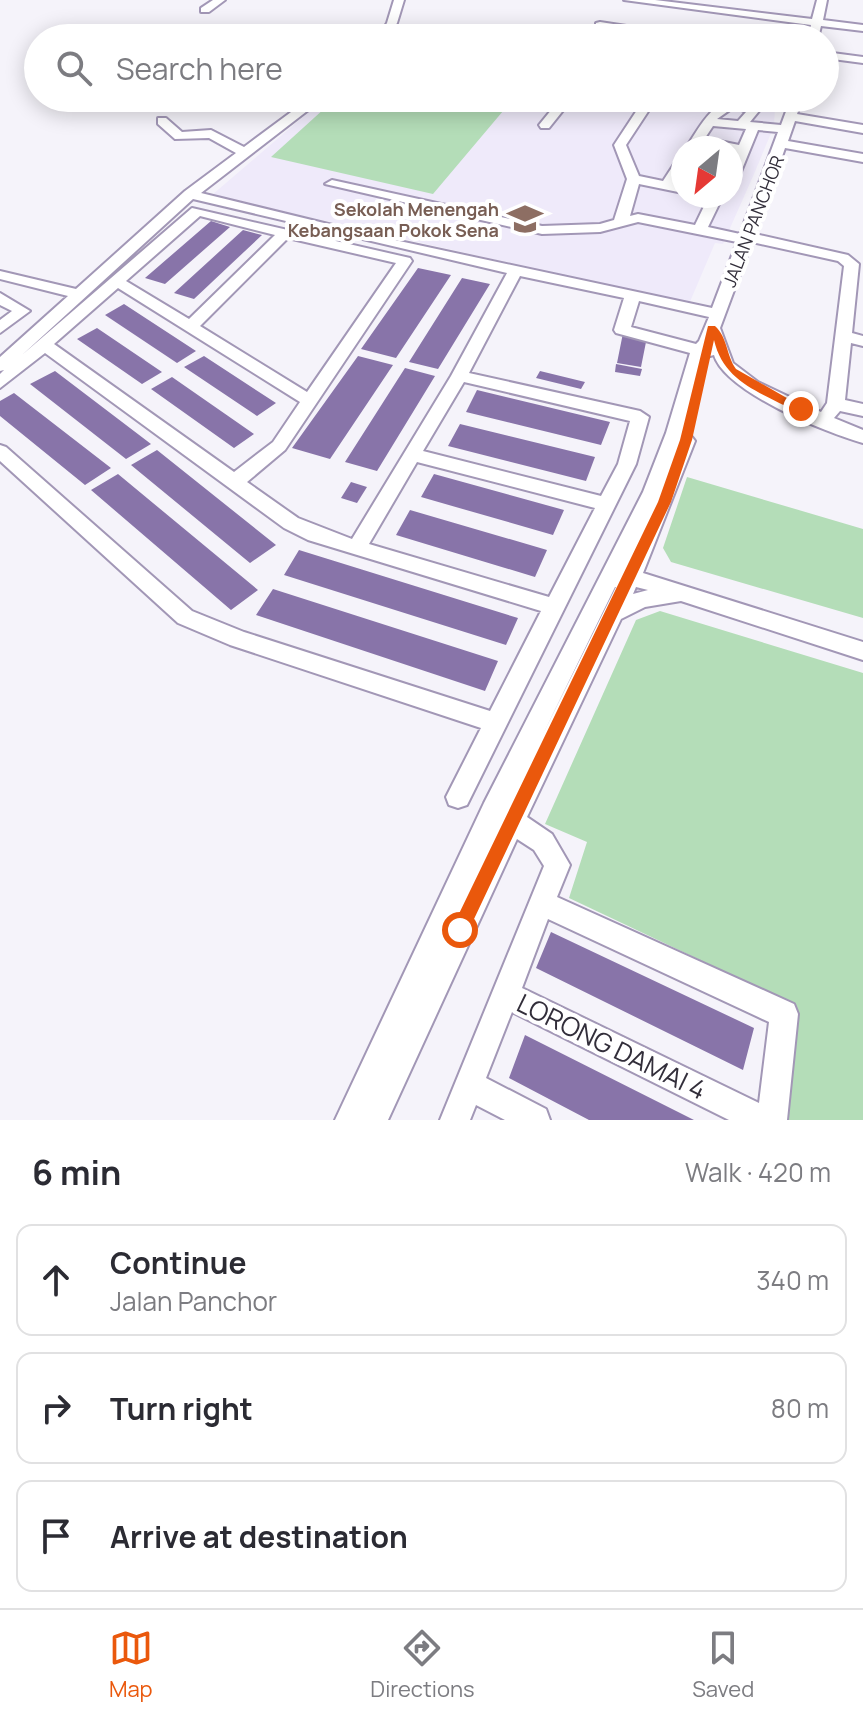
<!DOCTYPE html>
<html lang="en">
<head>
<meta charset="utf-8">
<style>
	:root { --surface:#fff; --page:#f2f2f3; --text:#2b2b33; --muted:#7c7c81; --line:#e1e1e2; --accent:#ea580c }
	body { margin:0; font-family:Manrope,sans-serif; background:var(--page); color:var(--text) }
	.compass { position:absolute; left:671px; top:136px; width:72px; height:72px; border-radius:50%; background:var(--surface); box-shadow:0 4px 20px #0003; rotate:209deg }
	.stop { position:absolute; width:24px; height:24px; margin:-18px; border:6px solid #ea580c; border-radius:50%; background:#fff }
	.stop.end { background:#ea580c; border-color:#fff; box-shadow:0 2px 8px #0008 }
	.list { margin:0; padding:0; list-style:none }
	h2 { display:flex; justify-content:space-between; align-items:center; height:104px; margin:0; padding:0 32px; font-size:34px }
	h2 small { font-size:26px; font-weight:400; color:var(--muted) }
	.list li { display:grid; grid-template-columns:52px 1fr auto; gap:24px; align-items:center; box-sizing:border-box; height:112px; margin:0 16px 16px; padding:0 16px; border:2px solid var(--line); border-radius:16px }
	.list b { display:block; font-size:30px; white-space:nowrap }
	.list p { margin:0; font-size:26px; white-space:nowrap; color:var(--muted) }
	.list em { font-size:26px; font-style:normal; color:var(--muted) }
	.icon { flex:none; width:44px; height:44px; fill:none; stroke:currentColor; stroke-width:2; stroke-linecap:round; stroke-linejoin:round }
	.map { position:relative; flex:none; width:863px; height:1120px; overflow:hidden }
	.search { position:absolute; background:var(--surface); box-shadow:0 4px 20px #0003; left:24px; right:24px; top:24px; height:88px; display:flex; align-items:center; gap:20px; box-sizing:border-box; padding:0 28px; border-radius:44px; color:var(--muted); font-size:30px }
	.sheet { height:488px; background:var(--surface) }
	nav { display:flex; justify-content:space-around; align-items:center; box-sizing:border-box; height:112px; border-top:2px solid var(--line); background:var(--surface); font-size:22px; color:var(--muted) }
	nav a { display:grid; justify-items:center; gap:4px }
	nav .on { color:var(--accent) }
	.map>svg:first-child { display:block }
	.built { fill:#efeafa; fill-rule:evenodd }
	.green { fill:#b4ddb8 }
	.building { fill:#8874a9 }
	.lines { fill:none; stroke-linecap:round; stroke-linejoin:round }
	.minor-casing { stroke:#a297b6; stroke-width:4 }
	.minor { fill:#fff; fill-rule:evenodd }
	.route { fill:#ea580c }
	.labels { text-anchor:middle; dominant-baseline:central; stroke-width:8; stroke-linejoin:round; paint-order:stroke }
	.far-education-label { font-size:18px; font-weight:bold; fill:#785e54; stroke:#fff; text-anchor:end }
	.far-street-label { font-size:18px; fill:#322e3a; stroke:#fff }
	.near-street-label { font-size:26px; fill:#322e3a; stroke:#fff }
</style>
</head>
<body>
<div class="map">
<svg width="863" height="1120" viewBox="0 0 863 1120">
	<rect width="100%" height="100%" fill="#f5f3fa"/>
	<path class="built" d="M 325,98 L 714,98 L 775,107 L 774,126 L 754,174 L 723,244 L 715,243 L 689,304 L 212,195 ZM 683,148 L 731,148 L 731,196 L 683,196 Z"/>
	<path class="green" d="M 336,98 L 514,98 L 433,194 L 271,157 Z
		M 687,477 L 863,529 L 863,618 L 671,562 L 663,548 Z
		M 660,611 L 863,673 L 863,1120 L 785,1120 L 795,1005 L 569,898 L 587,842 L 545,824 L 636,620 Z"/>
	<path class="building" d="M 211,221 L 230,227 L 165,284 L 145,278 Z
		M 243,230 L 262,235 L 194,299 L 174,293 Z
		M 418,268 L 451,275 L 396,358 L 361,349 Z
		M 462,278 L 490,284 L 438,369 L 409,362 Z
		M 124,304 L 196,351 L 177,363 L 105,315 Z
		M 97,328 L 162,372 L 142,384 L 77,339 Z
		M 623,333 L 647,337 L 641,367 L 617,363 Z
		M 204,356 L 276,403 L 257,416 L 184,367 Z
		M 358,356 L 393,365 L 330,459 L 292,448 Z
		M 616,364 L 642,369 L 640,376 L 615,372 Z
		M 405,368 L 435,376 L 377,471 L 345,462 Z
		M 55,371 L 151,444 L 126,459 L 30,384 Z
		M 540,371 L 585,382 L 581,389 L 536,378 Z
		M 172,377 L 254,434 L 234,448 L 151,389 Z
		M 477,390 L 610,422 L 601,445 L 466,412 Z
		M 14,393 L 111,468 L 85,485 L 0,416 L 0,401 Z
		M 460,424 L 595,457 L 586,481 L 448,446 Z
		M 157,450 L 276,545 L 250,563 L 131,465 Z
		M 118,474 L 258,590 L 231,610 L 91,490 Z
		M 434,474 L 564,510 L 553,535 L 421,497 Z
		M 351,482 L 367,487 L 357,503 L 341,498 Z
		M 410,510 L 547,550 L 535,577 L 396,535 Z
		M 299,550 L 518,618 L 506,645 L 284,575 Z
		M 273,589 L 498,661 L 485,691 L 256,615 Z
		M 551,932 L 754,1028 L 743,1070 L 536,968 Z
		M 525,1035 L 694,1120 L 589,1120 L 509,1078 Z"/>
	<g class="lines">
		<g class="minor-casing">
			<path id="minor" d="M 213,0 L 225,0 L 209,12 L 201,12 L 201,8 Z
				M 394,0 L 404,0 L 397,23 L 387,38 L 377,38 L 387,23 Z
				M 624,0 L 655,0 L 812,19 L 817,0 L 827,0 L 823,20 L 863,25 L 863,31 L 821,26 L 818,38 L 808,38 L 811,25 Z
				M 600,22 L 686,35 L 691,38 L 665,38 L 596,27 L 596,23 Z
				M 438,35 L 447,36 L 448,38 L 433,38 Z
				M 825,52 L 863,57 L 863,63 L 825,58 Z
				M 125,98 L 143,98 L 117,106 L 117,100 Z
				M 310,98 L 324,98 L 201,193 L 390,239 L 712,308 L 737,242 L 638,222 L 600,232 L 542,234 L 325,184 L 332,180 L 542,226 L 600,224 L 614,220 L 627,179 L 614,145 L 639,107 L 634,98 L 646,98 L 651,107 L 626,145 L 639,176 L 663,181 L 678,158 L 683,157 L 683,171 L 675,183 L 683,185 L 683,193 L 639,184 L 630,216 L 638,214 L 695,225 L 709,196 L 723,196 L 708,227 L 740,234 L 778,132 L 758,130 L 738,179 L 731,183 L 731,164 L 736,152 L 731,148 L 701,145 L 698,148 L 686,148 C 702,123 725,78 759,111 L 750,122 L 781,125 L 791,98 L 803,98 L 797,114 L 863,125 L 863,133 L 795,121 L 788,141 L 863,154 L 863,162 L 785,148 L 755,234 L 848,255 L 859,264 L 852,333 L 863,336 L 863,346 L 851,343 L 845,400 L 863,404 L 863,416 L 840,411 L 834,418 L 863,430 L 863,443 C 827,433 725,392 714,355 L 706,357 L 683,436 L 692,437 L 695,441 L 643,573 L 863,642 L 863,660 L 681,601 L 645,607 L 621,619 L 527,817 L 552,834 L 570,865 L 557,897 L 794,1004 L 798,1014 L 787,1120 L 729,1120 L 512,1012 L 486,1078 L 546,1109 L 550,1120 L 505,1120 L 476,1105 L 470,1120 L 440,1120 L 544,866 L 534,850 L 517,839 L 388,1120 L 335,1120 L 484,803 L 643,492 L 666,433 L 690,353 L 616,333 L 614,330 L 624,298 L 520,276 L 469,373 L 640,411 L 649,417 L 636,464 L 467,805 L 458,808 L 449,805 L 446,797 L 481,728 L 230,645 L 178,623 L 0,461 L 0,445 L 6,447 L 192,611 L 244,632 L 490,711 L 541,611 L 308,540 L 284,528 L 45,353 L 0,388 L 0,374 L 4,370 L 0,371 L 0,357 L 68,296 L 0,279 L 0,271 L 76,289 L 185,191 L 236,153 L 209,138 L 175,139 L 158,124 L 158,118 L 166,118 L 182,132 L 211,130 L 244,147 ZM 734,107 L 746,112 L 738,121 L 717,119 ZM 713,126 L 746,129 L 739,145 L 705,138 ZM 193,199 L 507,273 L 451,376 L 352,539 L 298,518 L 247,482 L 285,450 L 412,261 L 410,258 L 192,208 L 22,355 ZM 200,216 L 275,235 L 189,319 L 126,281 ZM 288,238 L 396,263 L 307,392 L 200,326 ZM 752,242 L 838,261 L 844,266 L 827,403 L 821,412 L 758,382 L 733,363 L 720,328 ZM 118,288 L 300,402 L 273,442 L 234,472 L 54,344 ZM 639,301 L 709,317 L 699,341 L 696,344 L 631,327 ZM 464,382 L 630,421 L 618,464 L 601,496 L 423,451 ZM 417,462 L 595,508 L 549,597 L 369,544 ZM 616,587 L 542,736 L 615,587 ZM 636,587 L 648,590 L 633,594 ZM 548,919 L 769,1022 L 759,1103 L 522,988 Z
				M 561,98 L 573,98 L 549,128 L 541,128 L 539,125 Z
				M 0,293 L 30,311 L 0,333 L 0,320 L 12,311 L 0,305 Z"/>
		</g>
		<use href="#minor" class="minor"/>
	</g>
	<path class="route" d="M 708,326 L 715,326 C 728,338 726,355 736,369 L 806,409 L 797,412 C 761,392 724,383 714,340 L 692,440 L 671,502 L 466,936 L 460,939 L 451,930 L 454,924 L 658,502 L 680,440 Z"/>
	<defs>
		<g id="school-bare" transform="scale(2.76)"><path d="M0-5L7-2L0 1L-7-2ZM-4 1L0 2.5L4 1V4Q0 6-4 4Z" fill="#8d6e63" stroke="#fff" stroke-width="2.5" paint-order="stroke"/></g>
	</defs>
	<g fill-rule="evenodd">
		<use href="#school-bare" x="525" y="219"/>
	</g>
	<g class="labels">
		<g class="far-education-label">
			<text x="499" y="209">Sekolah Menengah<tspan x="499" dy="21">Kebangsaan Pokok Sena</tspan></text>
		</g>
		<g class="far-street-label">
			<text transform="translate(753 221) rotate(-69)">JALAN PANCHOR</text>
		</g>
		<g class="near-street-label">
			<text transform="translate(612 1046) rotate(26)">LORONG DAMAI 4</text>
		</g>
	</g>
</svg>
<svg class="compass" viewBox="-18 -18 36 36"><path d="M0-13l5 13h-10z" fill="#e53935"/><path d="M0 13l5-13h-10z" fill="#7c7c81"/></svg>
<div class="stop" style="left:460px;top:930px"></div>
<div class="stop end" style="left:801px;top:409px"></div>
<div class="search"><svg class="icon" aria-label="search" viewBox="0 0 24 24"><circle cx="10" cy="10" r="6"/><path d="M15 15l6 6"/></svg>Search here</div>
</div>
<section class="sheet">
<h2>6 min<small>Walk · 420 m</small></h2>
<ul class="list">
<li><svg class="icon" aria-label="ahead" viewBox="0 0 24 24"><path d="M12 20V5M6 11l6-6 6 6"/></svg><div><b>Continue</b><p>Jalan Panchor</p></div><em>340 m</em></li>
<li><svg class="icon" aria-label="right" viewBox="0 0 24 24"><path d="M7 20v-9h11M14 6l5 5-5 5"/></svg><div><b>Turn right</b></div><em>80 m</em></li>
<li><svg class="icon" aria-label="arrive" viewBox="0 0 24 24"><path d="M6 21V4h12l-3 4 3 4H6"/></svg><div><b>Arrive at destination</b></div></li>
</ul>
</section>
<nav>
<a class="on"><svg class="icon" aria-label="map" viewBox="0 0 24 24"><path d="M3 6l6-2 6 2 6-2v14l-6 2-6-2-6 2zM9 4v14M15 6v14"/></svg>Map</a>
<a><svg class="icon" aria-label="directions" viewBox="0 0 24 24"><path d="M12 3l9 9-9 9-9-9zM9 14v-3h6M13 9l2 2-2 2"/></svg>Directions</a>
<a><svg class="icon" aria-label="saved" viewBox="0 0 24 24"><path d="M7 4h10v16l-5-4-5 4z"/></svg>Saved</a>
</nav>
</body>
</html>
